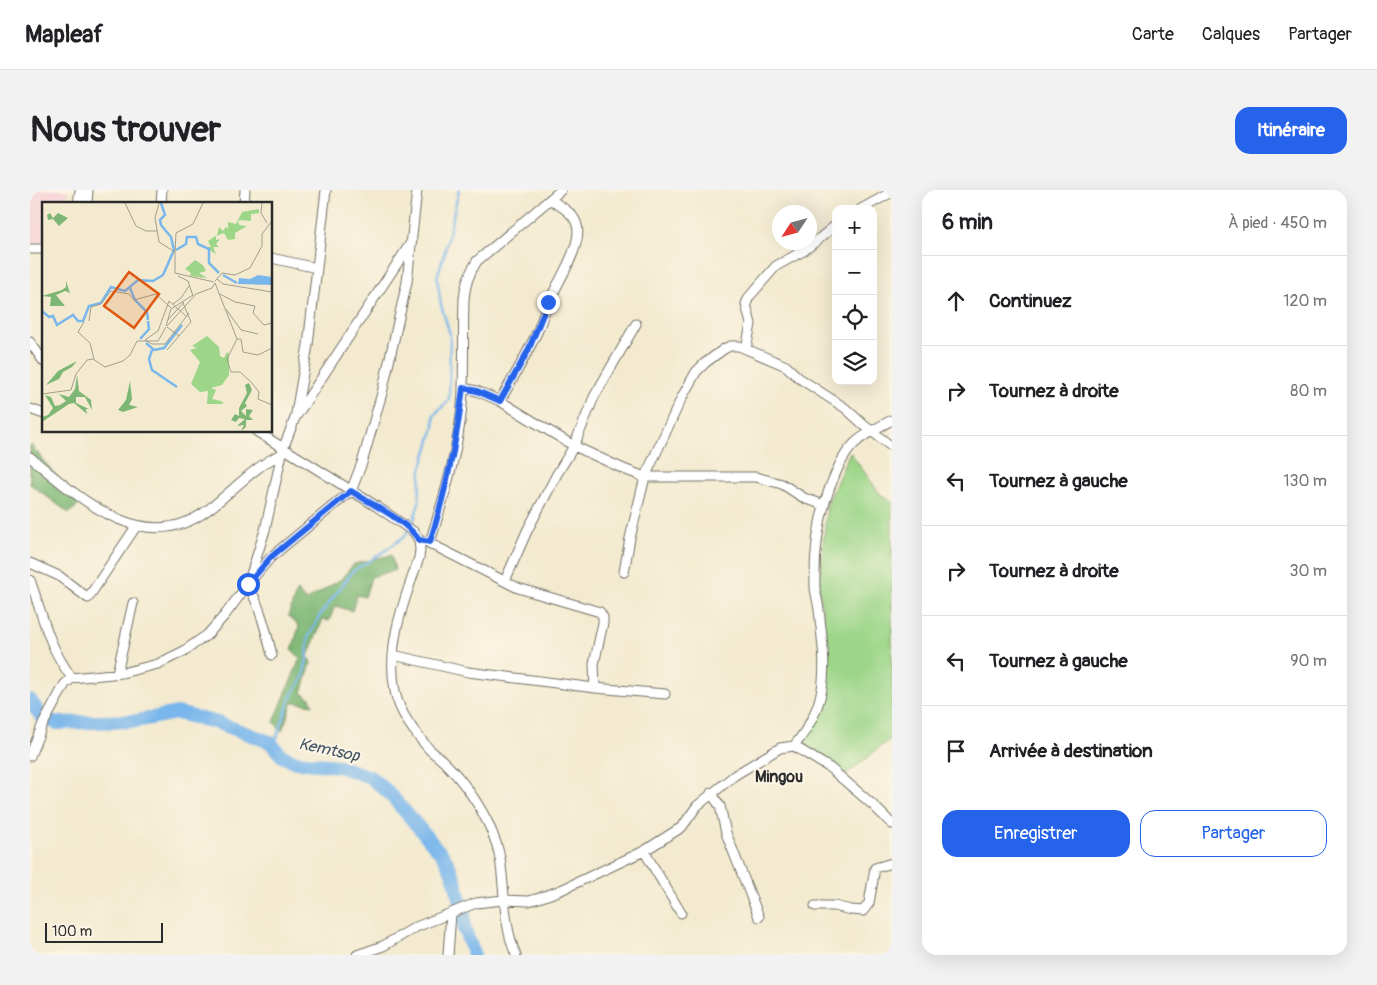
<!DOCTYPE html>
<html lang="fr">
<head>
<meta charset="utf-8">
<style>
	:root { --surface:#fff; --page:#f2f2f2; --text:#202124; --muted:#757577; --line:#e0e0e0; --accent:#2563eb }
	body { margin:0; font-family:Pangolin,sans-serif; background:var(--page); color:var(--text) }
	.controls { position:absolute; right:15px; top:15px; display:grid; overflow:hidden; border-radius:10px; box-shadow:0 5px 20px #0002 }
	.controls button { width:45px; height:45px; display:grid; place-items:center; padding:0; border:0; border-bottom:1px solid var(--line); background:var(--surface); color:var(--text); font:25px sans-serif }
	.compass { position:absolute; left:742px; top:15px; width:45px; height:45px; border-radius:50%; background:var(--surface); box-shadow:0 5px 20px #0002; rotate:234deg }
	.scale { position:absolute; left:15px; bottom:12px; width:118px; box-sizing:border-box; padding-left:5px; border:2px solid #2b2b2b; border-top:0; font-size:14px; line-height:18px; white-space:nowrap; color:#2b2b2b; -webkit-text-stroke:4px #fcf5e5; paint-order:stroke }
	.stop { position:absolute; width:15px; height:15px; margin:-11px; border:4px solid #2563eb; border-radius:50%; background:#fff }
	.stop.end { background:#2563eb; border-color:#fff; box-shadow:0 1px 5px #0008 }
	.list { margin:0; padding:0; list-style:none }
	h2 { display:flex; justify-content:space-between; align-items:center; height:65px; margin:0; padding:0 20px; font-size:21px }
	h2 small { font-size:16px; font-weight:400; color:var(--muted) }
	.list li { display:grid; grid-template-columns:32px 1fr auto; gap:15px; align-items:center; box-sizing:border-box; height:90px; padding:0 20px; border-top:1px solid var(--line) }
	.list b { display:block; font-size:19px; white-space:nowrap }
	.list em { font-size:16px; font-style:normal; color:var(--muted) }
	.actions { display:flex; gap:10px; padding:15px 20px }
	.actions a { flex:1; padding:11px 0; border:1px solid var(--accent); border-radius:15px; text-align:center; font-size:18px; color:var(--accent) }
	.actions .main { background:var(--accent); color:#fff }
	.icon { flex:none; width:28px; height:28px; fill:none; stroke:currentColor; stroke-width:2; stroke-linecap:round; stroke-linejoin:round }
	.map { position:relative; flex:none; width:862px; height:765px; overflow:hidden; border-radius:15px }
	header { display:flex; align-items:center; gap:30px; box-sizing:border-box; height:70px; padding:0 25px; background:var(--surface); border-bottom:1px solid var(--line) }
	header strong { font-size:24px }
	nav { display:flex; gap:28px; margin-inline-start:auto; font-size:18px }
	.intro { display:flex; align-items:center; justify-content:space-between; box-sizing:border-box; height:120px; padding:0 30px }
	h1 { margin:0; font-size:35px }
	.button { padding:12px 22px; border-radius:15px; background:var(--accent); color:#fff; font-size:18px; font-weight:700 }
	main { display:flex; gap:30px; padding:0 30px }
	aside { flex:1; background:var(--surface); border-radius:15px; box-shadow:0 5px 20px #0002 }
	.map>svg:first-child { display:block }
	.built { fill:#f6cfd7 }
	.green { fill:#9dd689; stroke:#64805a }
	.forest { fill:#7eb775; stroke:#547150 }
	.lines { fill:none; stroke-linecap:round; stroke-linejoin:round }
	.stream { stroke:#78b6eb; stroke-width:2.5 }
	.river { stroke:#78b6eb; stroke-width:14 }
	.minor-casing { stroke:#716e64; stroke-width:11 }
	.minor { stroke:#fff; stroke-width:9 }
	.route { stroke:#2563eb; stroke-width:6 }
	.labels { text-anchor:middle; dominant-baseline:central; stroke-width:4.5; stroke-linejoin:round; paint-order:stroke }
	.water-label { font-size:16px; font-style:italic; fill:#425565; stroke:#fcf5e5 }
	.neighbourhood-label { font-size:16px; font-weight:bold; fill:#2b2b2b; stroke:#fcf5e5 }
	.inset-river { fill:none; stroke:#78b6eb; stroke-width:2.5 }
	.inset-road { fill:none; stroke:#a39e8d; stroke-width:1 }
	.view { fill:#df570e; fill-opacity:0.15; stroke:#df570e; stroke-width:2.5 }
	.inset-edge { fill:none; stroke:#2b2b2b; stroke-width:2.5 }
</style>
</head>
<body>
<header>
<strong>Mapleaf</strong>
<nav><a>Carte</a><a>Calques</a><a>Partager</a></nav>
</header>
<div class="intro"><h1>Nous trouver</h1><a class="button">Itinéraire</a></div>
<main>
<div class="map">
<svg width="862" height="765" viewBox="0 0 862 765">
	<rect width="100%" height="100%" fill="#fcf5e5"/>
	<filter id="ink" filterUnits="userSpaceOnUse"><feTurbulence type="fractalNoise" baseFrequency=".02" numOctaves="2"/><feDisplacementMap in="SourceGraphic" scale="10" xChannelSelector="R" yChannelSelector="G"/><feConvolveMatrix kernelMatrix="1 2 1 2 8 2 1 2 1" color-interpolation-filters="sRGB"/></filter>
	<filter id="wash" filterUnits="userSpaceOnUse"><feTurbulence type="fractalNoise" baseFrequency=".0096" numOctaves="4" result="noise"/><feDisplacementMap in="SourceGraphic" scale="20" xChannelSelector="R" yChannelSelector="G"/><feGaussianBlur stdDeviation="1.12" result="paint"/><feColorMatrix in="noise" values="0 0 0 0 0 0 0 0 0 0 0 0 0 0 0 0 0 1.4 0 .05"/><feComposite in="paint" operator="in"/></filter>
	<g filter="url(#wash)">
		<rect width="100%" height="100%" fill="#f3eacf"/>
		<path class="built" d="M 0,0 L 38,0 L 37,14 L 14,14 L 14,53 L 0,52 Z"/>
		<path class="green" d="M 820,262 L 850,304 L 862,311 L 862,547 L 816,585 L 803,574 L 772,555 L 795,512 L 799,469 L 789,396 L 797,315 Z"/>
		<path class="forest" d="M 0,254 L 50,314 L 39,323 L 0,294 Z
			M 361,365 L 365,380 L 341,387 L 335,407 L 327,405 L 322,421 L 305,416 L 299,431 L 293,429 L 278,466 L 281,473 L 272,503 L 280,508 L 283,515 L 263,512 L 252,541 L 244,532 L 270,468 L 262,460 L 269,436 L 258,426 L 267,401 L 276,411 L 311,389 L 324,374 Z"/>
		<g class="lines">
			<path class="stream" d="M 244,556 L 261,506 L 273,488 L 277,468 L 278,448 L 290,425 L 323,381 L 349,365 L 375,346 L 384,330 L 389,312 L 391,280 L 404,237 L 404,225 L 419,210 L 420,144 L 411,115 L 407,87 L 414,65 L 429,0"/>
			<path class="river" d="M 0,510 L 11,526 L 26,533 L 106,531 L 147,523 L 188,533 L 240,552 L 252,566 L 266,572 L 308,576 L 340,587 L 358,602 L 415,668 L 424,687 L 434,725 L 434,738 L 444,765"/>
		</g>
	</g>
	<g filter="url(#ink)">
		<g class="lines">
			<g class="minor-casing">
				<path id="minor" d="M 48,14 L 50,0
					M 57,14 L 58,0
					M 131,14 L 132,0
					M 214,14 L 215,0
					M 831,19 L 862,2
					M 0,59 L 14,59
					M 241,68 L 287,78
					M 0,152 L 14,172
					M 716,159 L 721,134 L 716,114 L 719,107 L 746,76 L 775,60 L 806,35
					M 433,198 L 447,201 L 470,211 L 544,256 L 596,280 L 615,287 L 726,287 L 752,294 L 774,308 L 794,315
					M 470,211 C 483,188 497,165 508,140 C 512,131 514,121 519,112 C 527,93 553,55 547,35 C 544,23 530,16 520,9
					M 0,219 L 14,224
					M 266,223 L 278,155 L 296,0
					M 226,241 L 346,316 L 384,342 L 389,350 L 390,360 L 389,368 C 374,411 356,455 365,501 C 369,523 385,543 399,559 C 404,564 409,567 413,571 C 431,588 447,611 458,633 C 463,644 468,656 470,668 C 475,700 473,735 486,765
					M 0,267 C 49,308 115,369 179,319 C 203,301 224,276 252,264
					M 395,351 L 488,398 L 570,422 L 573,427 L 573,433 L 564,474 L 565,498
					M 400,352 C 415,305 432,247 433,198 C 434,168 433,138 434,109 C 435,95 439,83 447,71 L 531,0
					M 0,373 L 29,386 L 58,408 L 107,335
					M 594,382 L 600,348 L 615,287 L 652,207 L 666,182 L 675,173 L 694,159 L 700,156 L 709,156 L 756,176 L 769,188 L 815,218 L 835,236 L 862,257
					M 0,390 C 13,426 18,456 42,488
					M 475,391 L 497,341 L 527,284 L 544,256 L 564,207 L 606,134
					M 242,465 C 236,440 230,417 218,394 L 235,340 L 253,259 L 265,228 L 382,51
					M 363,465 L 438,482 L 565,498 L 635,504
					M 87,483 L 103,413
					M 764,556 C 802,510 795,475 789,420 C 788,413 786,405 785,398 C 784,363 788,329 800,297 C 806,282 812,266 824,254 C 834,244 849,237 862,230
					M 0,566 L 12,536 L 35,494 L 42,488 L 92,483 L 128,474 L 154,461 L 177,445 L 195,425 L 218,394 L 241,367 L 321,301 L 332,273 L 352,203 L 377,92 L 387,0
					M 681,603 L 690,616 L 696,643 L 729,727
					M 614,661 L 651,723
					M 785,716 L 804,716 L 821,720 L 833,721 L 839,713 L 845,678 L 862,673
					M 327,765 L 353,756 L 386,737 L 421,723
					M 418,765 L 421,723 L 446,713 L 473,710 L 499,711 L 509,708 L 531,700 L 614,661 L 652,637 L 667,616 L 705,585 L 750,558 L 764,556 L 800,578 L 843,615 L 862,634"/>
			</g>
			<use href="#minor" class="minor"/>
		</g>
	</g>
	<g class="lines" filter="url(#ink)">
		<path class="route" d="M 218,394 L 241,367 L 321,301 C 341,314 376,330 389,350 L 400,352 C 416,301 427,250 433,198 L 447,201 L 470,211 L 498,161 L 518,112"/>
	</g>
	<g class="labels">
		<g class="water-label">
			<text transform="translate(299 560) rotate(12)">Kemtsop</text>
		</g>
		<g class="neighbourhood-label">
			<text x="749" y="587">Mingou</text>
		</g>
	</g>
	<g transform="translate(12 12)">
		<rect width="230" height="230" fill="#f3eacf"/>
		<path d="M 217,7 L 217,11 L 209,12 L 209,19 L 196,18 L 197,23 L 205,24 L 193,31 L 193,37 L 186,38 L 182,31 L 174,34 L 174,38 L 178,37 L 174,42 L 177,45 L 171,45 L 174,52 L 162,45 L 169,45 L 166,39 L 175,33 L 177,25 L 181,29 L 184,25 L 186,27 L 186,20 L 194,22 L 200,10 ZM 153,58 L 161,63 L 164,69 L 157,71 L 165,76 L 148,74 L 149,71 L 143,67 ZM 165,134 L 177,145 L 178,154 L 182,156 L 185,150 L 187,152 L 187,173 L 180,183 L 169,186 L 174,188 L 170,197 L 179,199 L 182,201 L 179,202 L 165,202 L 166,189 L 158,190 L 149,182 L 158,160 L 148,148 L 155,146 L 150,144 Z" fill="#9dd689"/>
		<path d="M 8,11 L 11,16 L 16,11 L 26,16 L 17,24 L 11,17 L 6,18 L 5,13 ZM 24,79 L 28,91 L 23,89 L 14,93 L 23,104 L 8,104 L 9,95 L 0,94 L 20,88 L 24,85 ZM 35,159 L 30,165 L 21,170 L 17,177 L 4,183 L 16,169 ZM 35,173 L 37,189 L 49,198 L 50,208 L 43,195 L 34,195 L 34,201 L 47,207 L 44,207 L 45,212 L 32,201 L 27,202 L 0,220 L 0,215 L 6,213 L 11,206 L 3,193 L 9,195 L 13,204 L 18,203 L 24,199 L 17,192 L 27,195 L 33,187 ZM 88,179 L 90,197 L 87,203 L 96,205 L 81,210 L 76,208 L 84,198 ZM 207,181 L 210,188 L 203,201 L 205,204 L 199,209 L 204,214 L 204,207 L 211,208 L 207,214 L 211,218 L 204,218 L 204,225 L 199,229 L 202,223 L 195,224 L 203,217 L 197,216 L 194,220 L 189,218 L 193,212 L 197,214 L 197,206 L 205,191 L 203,183 Z" fill="#7eb775"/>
		<path d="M 216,73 L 230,75 L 230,83 L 196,82 L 197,76 L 208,77 Z" fill="#78b6eb"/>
		<path class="inset-river" d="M 134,48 L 144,42 L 145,35 L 154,35 L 156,42 L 167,47 L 167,61 L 177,71M 181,73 L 195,81M 88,86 L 93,98 L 105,110 L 106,118M 0,109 L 7,115 L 11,114 L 15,123 L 31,113 L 36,119 L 41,119 L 47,104 L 59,101 L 69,85 L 83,89 L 96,78 L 111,79 L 121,73 L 132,48 L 129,35 L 119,23 L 118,18 L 123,13 L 119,1M 98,137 L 107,127 L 106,119M 104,141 L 112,148 L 122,146 L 140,123M 110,148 L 107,157 L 110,168 L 135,185"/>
		<path class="inset-road" d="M 83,1 L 94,24 L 104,29 L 115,29M 117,1 L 113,16 L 117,40 L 133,50 L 133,71 L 172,80M 220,1 L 219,11 L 225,21M 133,50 L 134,31 L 151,22 L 161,1M 136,74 L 146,79 L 151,94M 175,77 L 181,82 L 230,90M 173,79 L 180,71 L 193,73 L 208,66 L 220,44 L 220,32 L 230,19M 173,81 L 195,137 L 199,137 L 201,150 L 216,153 L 230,146M 178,92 L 193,100 L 213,104 L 211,111 L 222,123 L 230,121M 131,102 L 139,96 L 147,84M 184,107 L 199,128 L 216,132M 144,114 L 127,99 L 116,129 L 103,138 L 110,142 L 123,142 L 147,111M 126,118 L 142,100M 47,119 L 49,105 L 59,102 L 69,89 L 87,92 L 92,98 L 114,92 L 129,106M 42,120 L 36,130 L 48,141 L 52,157M 124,124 L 129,107 L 151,93M 125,124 L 154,92 L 170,86 L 173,81M 125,125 L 137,134 L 149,120 L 141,101M 195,137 L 185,157 L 187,164 L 189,170 L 198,170 L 209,180 L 217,190 L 216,197M 125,148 L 137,134M 0,192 L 29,188 L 34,172 L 45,158 L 51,157 L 63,165 L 81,159 L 88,153 L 95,139 L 116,139 L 124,125M 216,197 L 230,203"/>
		<path class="view" d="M 87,70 L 117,92 L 92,126 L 62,104 Z"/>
		<rect width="230" height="230" class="inset-edge"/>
	</g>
</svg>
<div class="controls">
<button>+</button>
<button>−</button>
<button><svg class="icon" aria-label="locate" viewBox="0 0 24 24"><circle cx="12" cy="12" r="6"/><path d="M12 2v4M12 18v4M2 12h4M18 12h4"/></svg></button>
<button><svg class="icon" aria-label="layers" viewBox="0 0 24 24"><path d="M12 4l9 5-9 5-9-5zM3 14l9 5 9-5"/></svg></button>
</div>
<svg class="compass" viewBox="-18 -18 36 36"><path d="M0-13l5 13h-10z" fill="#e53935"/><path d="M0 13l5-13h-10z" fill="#757577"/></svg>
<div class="scale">100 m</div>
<div class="stop" style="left:218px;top:394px"></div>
<div class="stop end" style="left:518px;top:112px"></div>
</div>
<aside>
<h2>6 min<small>À pied · 450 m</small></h2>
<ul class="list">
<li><svg class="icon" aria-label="ahead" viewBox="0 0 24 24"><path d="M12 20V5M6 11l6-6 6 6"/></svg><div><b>Continuez</b></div><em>120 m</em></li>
<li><svg class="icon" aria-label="right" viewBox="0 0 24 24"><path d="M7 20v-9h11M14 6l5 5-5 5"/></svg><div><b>Tournez à droite</b></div><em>80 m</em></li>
<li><svg class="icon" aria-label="left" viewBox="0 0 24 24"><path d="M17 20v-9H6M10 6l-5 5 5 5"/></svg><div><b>Tournez à gauche</b></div><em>130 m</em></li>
<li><svg class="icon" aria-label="right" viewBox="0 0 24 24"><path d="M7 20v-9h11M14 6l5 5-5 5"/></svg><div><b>Tournez à droite</b></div><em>30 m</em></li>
<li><svg class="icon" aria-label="left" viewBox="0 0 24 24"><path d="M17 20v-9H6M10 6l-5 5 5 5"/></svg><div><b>Tournez à gauche</b></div><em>90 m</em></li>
<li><svg class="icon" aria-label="arrive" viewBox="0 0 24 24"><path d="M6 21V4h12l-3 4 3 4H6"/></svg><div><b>Arrivée à destination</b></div></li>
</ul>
<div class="actions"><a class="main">Enregistrer</a><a>Partager</a></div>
</aside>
</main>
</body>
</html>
